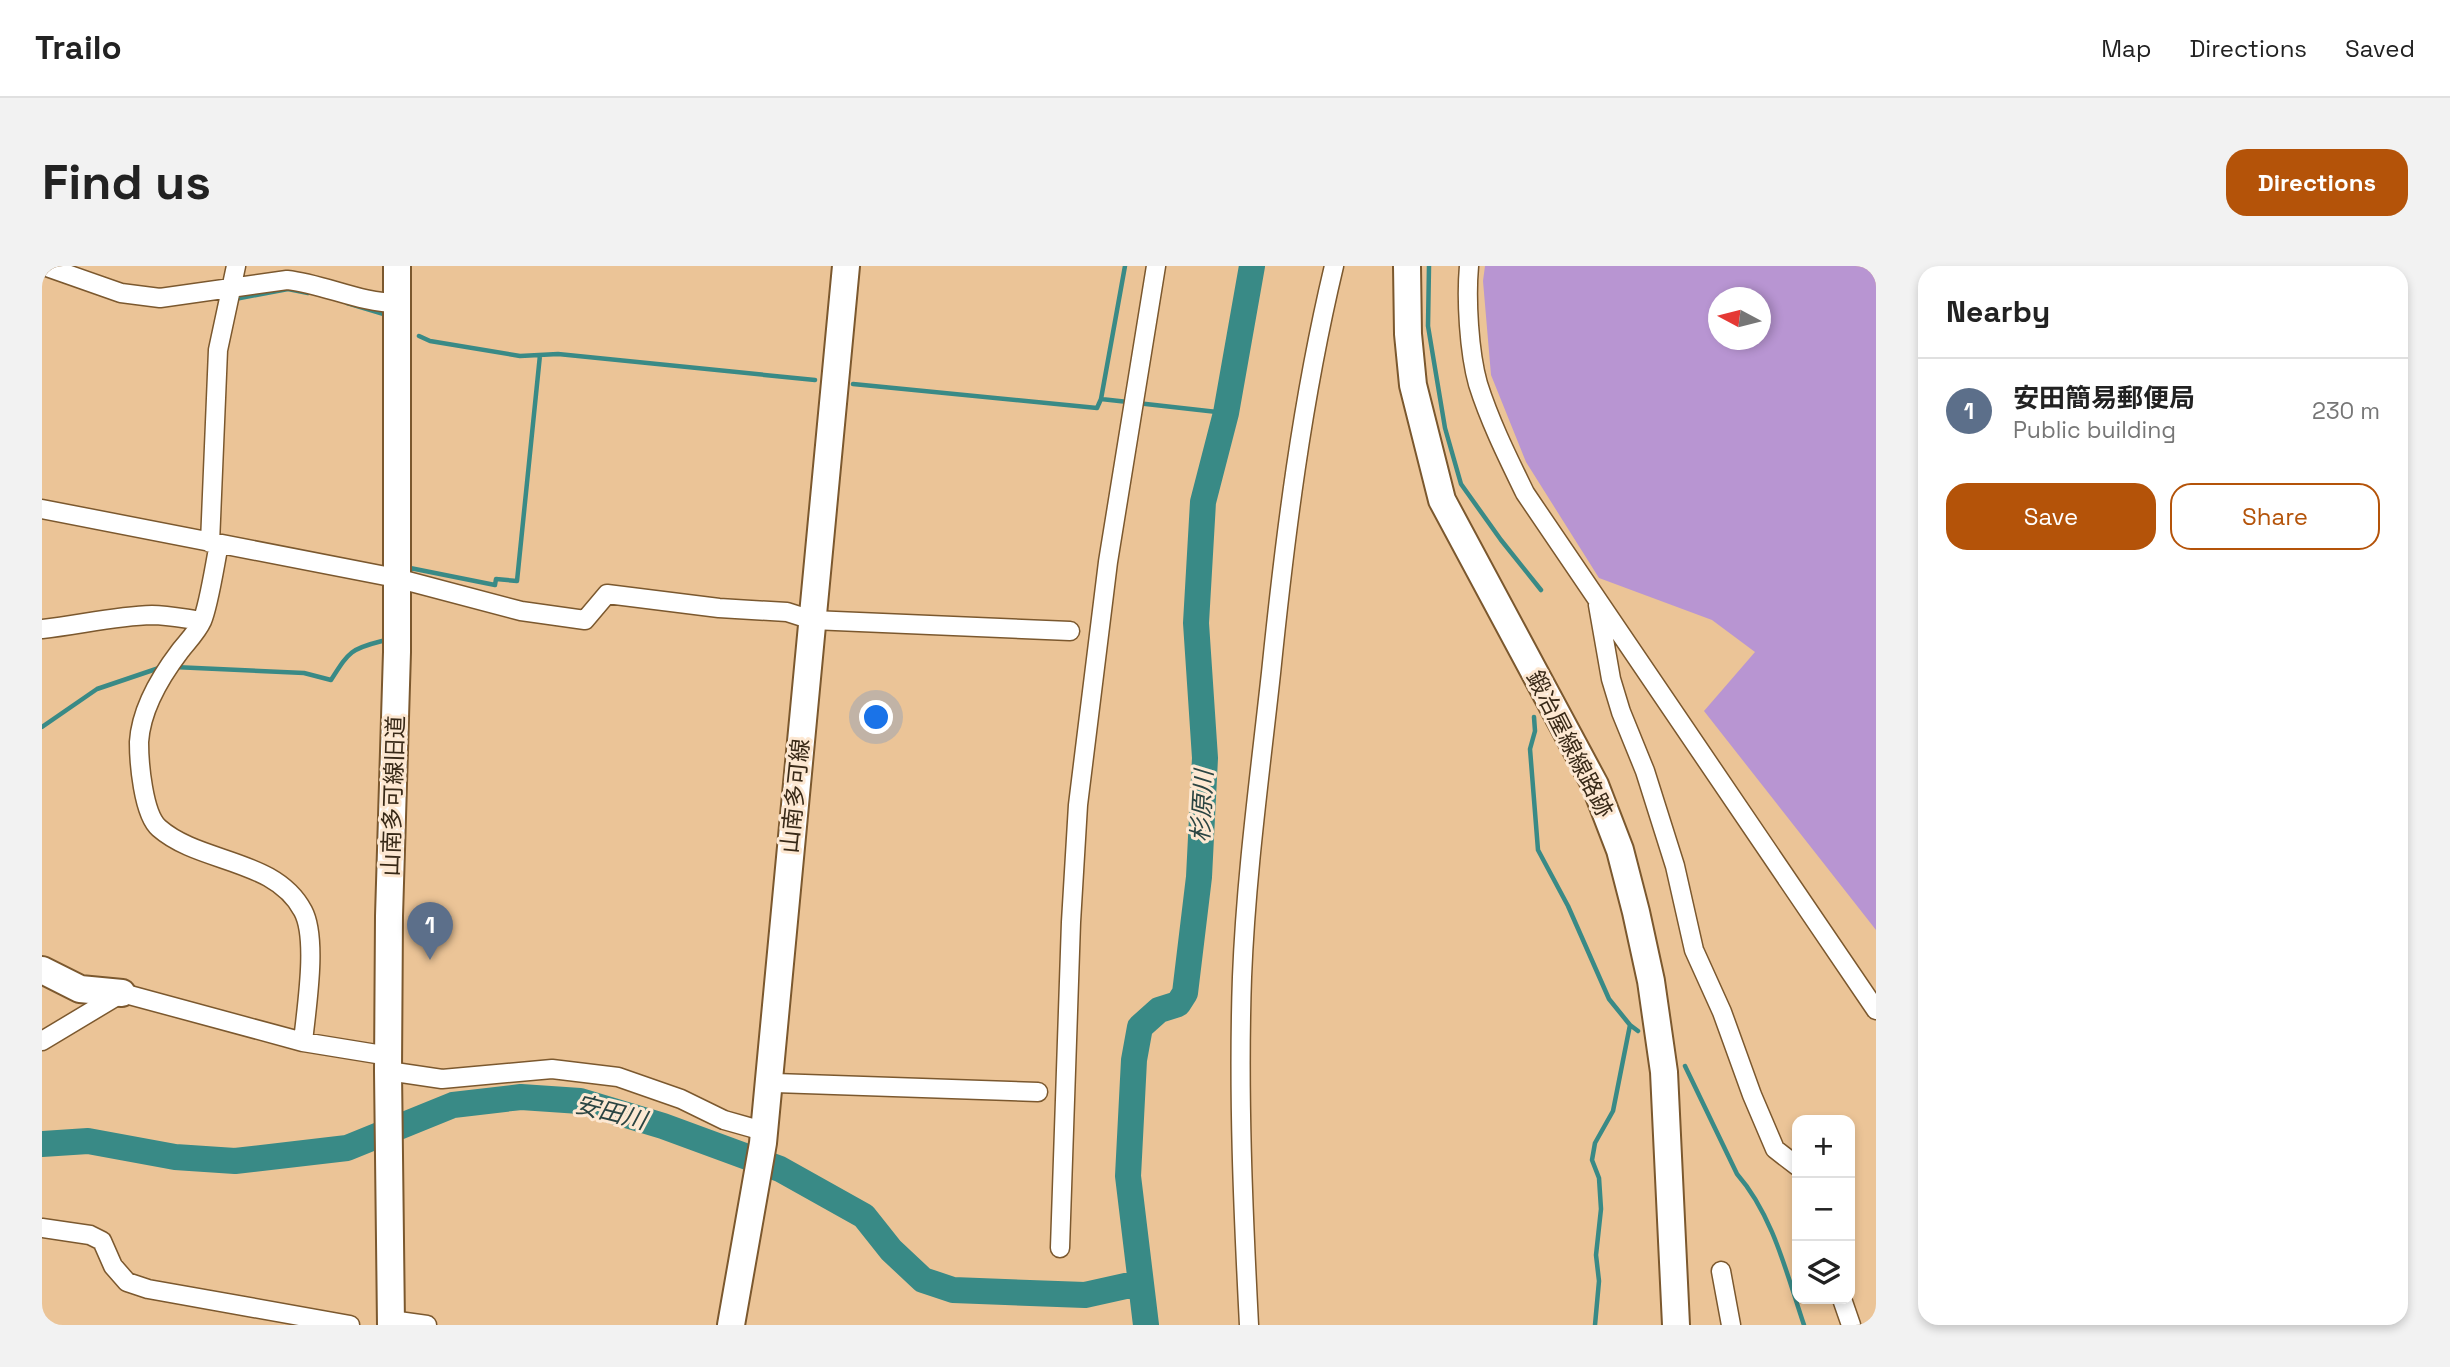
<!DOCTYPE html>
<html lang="en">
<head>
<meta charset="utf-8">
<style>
	:root { --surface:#fff; --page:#f2f2f2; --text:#222; --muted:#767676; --line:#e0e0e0; --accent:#b45309 }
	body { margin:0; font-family:"Space Grotesk","Noto Sans JP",sans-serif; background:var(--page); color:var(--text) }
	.controls { position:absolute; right:21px; bottom:21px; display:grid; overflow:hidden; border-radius:14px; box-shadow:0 4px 10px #0003 }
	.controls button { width:63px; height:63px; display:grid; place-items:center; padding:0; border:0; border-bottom:2px solid var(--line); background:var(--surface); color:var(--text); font:35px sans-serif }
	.compass { position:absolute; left:1666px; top:21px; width:63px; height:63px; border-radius:50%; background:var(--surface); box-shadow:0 4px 10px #0003; rotate:277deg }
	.you { position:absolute; left:835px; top:452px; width:24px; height:24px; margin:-18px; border:5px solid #fff; border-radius:50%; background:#1a73e8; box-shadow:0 0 0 10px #1a73e833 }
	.badge { display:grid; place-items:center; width:46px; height:46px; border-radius:50%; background:var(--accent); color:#fff; font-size:23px; font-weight:700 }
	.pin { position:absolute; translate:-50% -58px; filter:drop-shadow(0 2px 4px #0008) }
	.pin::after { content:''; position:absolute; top:37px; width:24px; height:21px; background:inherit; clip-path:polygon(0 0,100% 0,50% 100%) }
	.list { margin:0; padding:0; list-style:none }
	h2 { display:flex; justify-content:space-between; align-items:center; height:91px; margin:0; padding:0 28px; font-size:30px }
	h2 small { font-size:23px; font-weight:400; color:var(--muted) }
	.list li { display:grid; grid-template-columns:46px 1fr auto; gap:21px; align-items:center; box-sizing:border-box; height:105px; padding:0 28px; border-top:2px solid var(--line) }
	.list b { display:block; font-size:26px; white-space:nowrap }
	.list p { margin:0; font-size:23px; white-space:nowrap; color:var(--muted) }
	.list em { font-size:23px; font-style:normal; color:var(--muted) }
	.actions { display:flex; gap:14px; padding:21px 28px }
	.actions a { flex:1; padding:16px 0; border:2px solid var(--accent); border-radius:21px; text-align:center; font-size:24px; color:var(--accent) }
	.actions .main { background:var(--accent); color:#fff }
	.icon { flex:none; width:38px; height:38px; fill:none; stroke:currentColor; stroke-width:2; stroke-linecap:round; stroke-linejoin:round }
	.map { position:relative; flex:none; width:1834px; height:1059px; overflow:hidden; border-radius:21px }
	header { display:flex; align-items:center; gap:42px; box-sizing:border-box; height:98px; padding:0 35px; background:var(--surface); border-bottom:2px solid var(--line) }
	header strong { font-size:33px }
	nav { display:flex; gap:38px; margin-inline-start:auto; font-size:24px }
	.intro { display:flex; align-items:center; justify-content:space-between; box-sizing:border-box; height:168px; padding:0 42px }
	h1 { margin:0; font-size:49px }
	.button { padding:18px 32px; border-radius:21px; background:var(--accent); color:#fff; font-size:24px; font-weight:700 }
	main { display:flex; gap:42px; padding:0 42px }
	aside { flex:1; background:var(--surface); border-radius:21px; box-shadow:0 4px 10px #0003 }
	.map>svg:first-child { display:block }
	.green { fill:#b895d2; fill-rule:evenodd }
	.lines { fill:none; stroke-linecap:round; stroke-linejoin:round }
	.stream { stroke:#398a86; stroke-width:4.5 }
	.river { stroke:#398a86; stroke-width:26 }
	.street-casing { stroke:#7b582e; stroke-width:21 }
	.secondary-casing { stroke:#7b582e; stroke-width:30 }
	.street { stroke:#fff; stroke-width:18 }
	.secondary { stroke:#fff; stroke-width:26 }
	.labels { text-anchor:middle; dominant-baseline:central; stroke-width:6; stroke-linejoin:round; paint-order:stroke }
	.street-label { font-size:23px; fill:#382917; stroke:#fde8d2 }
	.water-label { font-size:24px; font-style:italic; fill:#2a4442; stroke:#fde8d2 }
</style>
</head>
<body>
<header>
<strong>Trailo</strong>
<nav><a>Map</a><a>Directions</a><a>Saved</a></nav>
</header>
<div class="intro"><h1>Find us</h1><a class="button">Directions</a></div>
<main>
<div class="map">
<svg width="1834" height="1059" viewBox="0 0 1834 1059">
	<rect width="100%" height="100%" fill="#ebc497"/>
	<path class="green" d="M 1443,0 L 1834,0 L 1834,664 L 1662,445 L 1713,386 L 1670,354 L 1557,312 L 1484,196 L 1449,109 L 1441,15 ZM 1676,32 L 1718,32 L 1718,74 L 1676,74 Z"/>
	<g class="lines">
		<path class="stream" d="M 1387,0 L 1386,60 L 1403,162 L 1419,218 L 1459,274 L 1499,324
			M 193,33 L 246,23 L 266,27
			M 305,37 L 345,49
			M 377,70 L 388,75 L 478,90 L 516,88 L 773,114
			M 811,118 L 1055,142 L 1059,133 L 1086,136
			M 1059,133 L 1083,0
			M 1095,137 L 1184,147
			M 368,306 L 368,302 L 453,319 L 454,313 L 475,315 L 498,89
			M 132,401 L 262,407 L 289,414 C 307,386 308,383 340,375
			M 1492,451 L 1493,465 L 1488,483 L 1496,584 L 1526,640 L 1567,733 L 1588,759 L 1596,765
			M 0,461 L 55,423 L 120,401
			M 1643,800 L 1695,908 C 1731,949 1745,1009 1762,1059
			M 1553,1059 L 1557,1015 L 1554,989 L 1559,943 L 1557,912 L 1550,894 L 1553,877 L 1571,845 L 1588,759"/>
		<path class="river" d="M 0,878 L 46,875 L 133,891 L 193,895 L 305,882 L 411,839 L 479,831 L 538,835 L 621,860 L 738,903 L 822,950 L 849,984 L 881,1014 L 911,1024 L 1043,1029 L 1097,1017
			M 1104,1059 L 1086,910 L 1092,794 L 1098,761 L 1117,744 L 1136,738 L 1143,727 L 1157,611 L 1163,492 L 1154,357 L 1161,236 L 1184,147 L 1210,0"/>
		<g class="street-casing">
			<path id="street" d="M 2,0 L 79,27 L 118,32 L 245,14 C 282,18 318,37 355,37
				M 1427,0 C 1424,33 1427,86 1436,118 C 1448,156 1466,192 1483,227 L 1834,744
				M 0,243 L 354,312 L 479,345 L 543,354 L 565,328 L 677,342 L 745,346 L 770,354 L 1028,365
				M 168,277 L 176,84 L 194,0
				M 177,278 C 173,297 167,339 160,355 C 155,366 145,376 138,385 C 119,410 99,444 97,476 C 97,496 101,548 117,562 C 158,598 233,592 261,645 C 276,673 264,744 261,776
				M 1556,339 L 1569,413 L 1579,446 L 1603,505 L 1633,600 L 1652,684 L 1680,746 L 1710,829 L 1733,883 L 1755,900
				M 0,363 C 37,359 73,350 110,349 C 127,349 144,353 160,355
				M 0,775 L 80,727 L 261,776 L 347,790
				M 346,805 L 400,813 L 510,803 L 576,811 L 639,833 L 682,854 L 721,865
				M 726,812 L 733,817 L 996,826
				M 0,962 L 48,969 L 60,975 L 71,1000 L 85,1016 L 106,1023 L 308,1059
				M 1018,982 L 1029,656 L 1036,539 L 1066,296 L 1114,0
				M 1679,1005 L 1689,1059
				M 1800,1033 L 1809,1059
				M 349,1054 L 385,1059
				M 1207,1059 C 1201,943 1196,827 1200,711 C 1204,609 1218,508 1229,407 C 1243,270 1260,134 1292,0"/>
		</g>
		<g class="secondary-casing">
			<path id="secondary" d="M 1365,0 L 1366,68 L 1371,119 L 1400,234 L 1553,519 L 1578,584 L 1594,646 L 1609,715 L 1622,806 L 1634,1059
				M 0,704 L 38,723 L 80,727
				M 349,1059 L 346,805 L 347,650 L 355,386 L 355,0
				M 689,1059 L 721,877 L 804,0"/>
		</g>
		<use href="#street" class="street"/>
		<use href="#secondary" class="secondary"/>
	</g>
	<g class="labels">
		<g class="street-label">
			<text transform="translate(1528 478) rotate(63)">鍛冶屋線線路跡</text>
			<text transform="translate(351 530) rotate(-88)">山南多可線旧道</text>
			<text transform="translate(753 530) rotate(-84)">山南多可線</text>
		</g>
		<g class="water-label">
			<text transform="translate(1160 540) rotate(-87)">杉原川</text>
			<text transform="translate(569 846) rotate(14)">安田川</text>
		</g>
	</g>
</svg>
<div class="controls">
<button>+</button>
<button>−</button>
<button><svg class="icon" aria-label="layers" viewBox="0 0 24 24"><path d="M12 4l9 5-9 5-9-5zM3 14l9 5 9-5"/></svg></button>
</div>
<svg class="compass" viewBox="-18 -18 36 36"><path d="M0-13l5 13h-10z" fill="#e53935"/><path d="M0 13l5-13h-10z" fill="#767676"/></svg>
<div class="you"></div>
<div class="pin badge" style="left:388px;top:694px;background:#5c6f8a">1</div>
</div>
<aside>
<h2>Nearby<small></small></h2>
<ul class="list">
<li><span class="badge" style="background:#5c6f8a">1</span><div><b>安田簡易郵便局</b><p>Public building</p></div><em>230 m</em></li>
</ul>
<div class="actions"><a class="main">Save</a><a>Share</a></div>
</aside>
</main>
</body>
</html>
